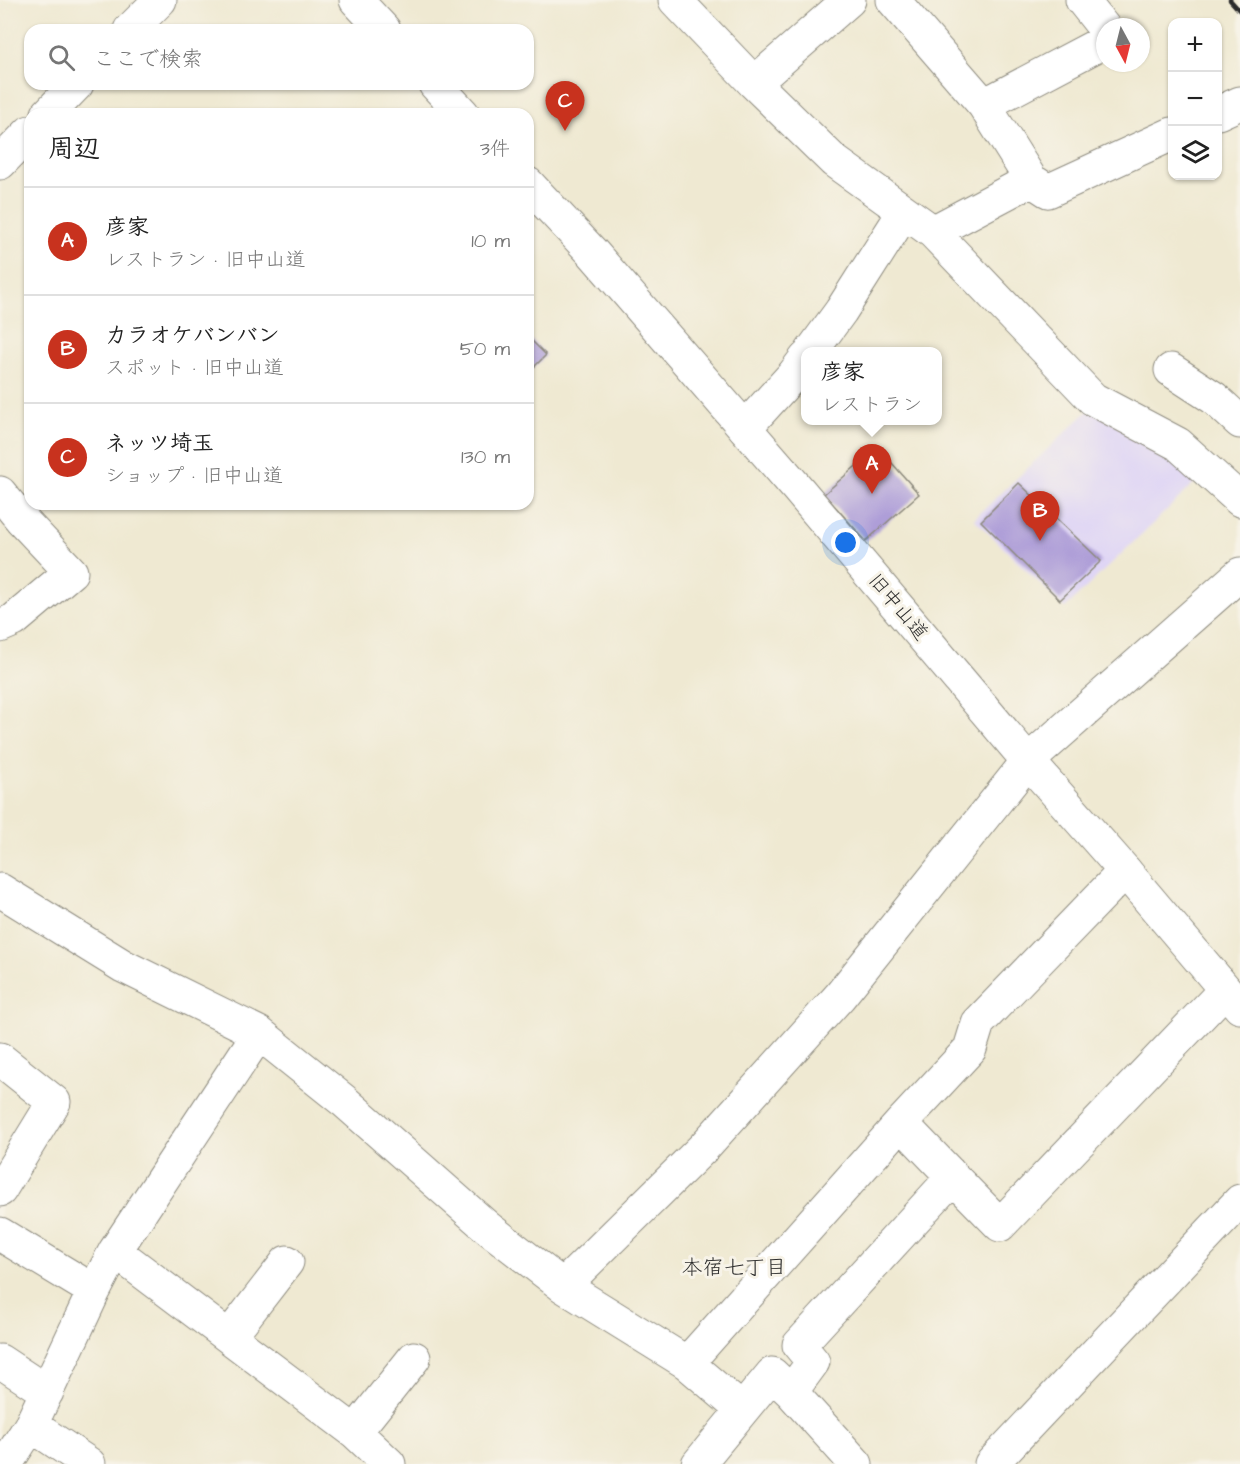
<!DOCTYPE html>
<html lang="ja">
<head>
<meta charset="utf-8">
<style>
	:root { --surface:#fff; --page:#f6f6f6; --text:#222; --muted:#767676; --line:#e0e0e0; --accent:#c8321e }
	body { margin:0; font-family:"Architects Daughter","Klee One",sans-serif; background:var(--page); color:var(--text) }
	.controls { position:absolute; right:18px; top:18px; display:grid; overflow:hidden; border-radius:12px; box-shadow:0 2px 4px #0004 }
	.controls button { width:54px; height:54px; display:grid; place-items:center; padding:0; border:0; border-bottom:2px solid var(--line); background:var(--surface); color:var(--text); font:30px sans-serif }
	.compass { position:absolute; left:1096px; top:18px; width:54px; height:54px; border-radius:50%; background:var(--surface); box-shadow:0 2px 4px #0004; rotate:173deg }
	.you { position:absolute; left:846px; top:543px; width:21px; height:21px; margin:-15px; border:4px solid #fff; border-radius:50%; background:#1a73e8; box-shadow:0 0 0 9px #1a73e833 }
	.badge { display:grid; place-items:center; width:39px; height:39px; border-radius:50%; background:var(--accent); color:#fff; font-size:20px; font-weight:700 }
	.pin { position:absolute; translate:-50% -50px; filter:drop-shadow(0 2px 3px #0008) }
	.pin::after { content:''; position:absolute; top:32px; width:21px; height:18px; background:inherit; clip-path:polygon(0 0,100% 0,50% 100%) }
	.popup { position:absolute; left:801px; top:347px; width:141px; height:78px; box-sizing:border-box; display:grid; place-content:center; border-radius:12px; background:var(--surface); filter:drop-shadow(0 2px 4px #0005); font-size:20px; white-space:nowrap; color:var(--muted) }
	.popup b { font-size:22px; color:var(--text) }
	.popup::after { content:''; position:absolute; left:50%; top:100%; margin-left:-12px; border:12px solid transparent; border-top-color:var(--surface) }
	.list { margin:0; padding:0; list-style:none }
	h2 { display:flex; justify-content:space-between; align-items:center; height:78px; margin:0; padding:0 24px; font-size:26px }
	h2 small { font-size:20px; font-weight:400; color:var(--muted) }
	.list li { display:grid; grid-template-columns:39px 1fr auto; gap:18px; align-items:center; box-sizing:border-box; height:108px; padding:0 24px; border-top:2px solid var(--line) }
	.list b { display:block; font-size:22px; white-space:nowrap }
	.list p { margin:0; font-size:20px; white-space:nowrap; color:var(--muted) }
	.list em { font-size:20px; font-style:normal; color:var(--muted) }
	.icon { flex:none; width:33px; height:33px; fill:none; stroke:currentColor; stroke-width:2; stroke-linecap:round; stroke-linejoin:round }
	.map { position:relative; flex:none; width:1240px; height:1464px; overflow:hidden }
	.search { position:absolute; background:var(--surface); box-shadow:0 2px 4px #0004; left:24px; top:24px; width:510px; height:66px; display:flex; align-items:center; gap:15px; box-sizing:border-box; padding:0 21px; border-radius:18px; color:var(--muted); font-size:22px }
	.panel { position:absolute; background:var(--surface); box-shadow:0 2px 4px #0004; left:24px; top:108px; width:510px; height:402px; border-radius:18px }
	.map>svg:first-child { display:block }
	.built { fill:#dfd5f5 }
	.building { fill:#ae9ed8 }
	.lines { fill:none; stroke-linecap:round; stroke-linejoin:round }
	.minor-casing { stroke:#8d8a7e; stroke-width:35 }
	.major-casing { stroke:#8d8a7e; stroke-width:35 }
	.minor { stroke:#fff; stroke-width:33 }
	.major { stroke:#fff; stroke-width:33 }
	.rail { stroke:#2b2b2b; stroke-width:4.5 }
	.labels { text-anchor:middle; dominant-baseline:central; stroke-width:6; stroke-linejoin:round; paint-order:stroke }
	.street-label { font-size:20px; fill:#2b2b2b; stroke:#f7f3e8 }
	.neighbourhood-label { font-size:21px; fill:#2b2b2b; stroke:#f7f3e8 }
</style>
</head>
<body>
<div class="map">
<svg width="1240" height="1464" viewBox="0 0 1240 1464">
	<rect width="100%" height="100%" fill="#f7f3e8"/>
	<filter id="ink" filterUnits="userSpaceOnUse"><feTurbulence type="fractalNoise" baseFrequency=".0167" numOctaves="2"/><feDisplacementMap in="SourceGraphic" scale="12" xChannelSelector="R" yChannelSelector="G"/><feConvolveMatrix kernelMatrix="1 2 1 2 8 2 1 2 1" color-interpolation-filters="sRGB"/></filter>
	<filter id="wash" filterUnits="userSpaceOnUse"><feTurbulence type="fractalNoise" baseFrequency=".008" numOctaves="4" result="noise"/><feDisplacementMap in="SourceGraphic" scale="24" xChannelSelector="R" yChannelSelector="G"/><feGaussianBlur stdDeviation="1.35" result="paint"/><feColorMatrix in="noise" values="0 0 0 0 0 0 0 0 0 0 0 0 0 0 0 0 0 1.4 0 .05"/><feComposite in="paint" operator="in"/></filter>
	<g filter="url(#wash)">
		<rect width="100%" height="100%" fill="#efe9d2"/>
		<path class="built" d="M 1090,409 L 1165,452 L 1201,477 L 1065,608 L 974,519 Z"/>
		<g id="blocks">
			<path class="building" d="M 528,337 L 546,355 L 528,373 Z
				M 878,447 L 919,494 L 866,541 L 824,494 Z
				M 1019,483 L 1101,561 L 1060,600 L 981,521 Z"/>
		</g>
	</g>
	<g filter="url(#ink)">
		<use href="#blocks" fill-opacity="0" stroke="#8d8a7e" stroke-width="1.5"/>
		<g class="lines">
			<g class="minor-casing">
				<path id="minor" d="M 675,0 L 754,83 L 834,161 L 933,232 L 1093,399 L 1178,444 L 1240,500
					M 893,0 L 984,105 L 1031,180 L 1048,191 L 1172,134
					M 1082,0 L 1105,29
					M 130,30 L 160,0
					M 754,83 L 849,0
					M 984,105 L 1105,41
					M 1218,113 L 1240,103
					M 48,114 L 77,84
					M 0,163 L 30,132
					M 933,232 L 1031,180
					M 811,352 L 841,311 L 904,212
					M 1171,370 L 1214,398 L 1240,422
					M 745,428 L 794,374 L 806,358
					M 0,493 L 21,519 L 71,572 L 14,620 L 0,626
					M 0,890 L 123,966 L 259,1033 L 344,1101 L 488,1228 L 563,1286 L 703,1148 L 840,996 L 1028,761 L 1240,574
					M 0,1059 L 54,1102 L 0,1190
					M 901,1123 L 953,1177
					M 0,1234 L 94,1291
					M 115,1251 L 355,1432 L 389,1464
					M 563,1286 L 687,1363
					M 229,1337 L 287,1262
					M 0,1361 L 47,1392
					M 791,1392 L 856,1464
					M 742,1410 L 687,1363 L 901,1123 L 970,1049 L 978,1023 L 1125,871
					M 31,1425 L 89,1464
					M 355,1432 L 414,1358
					M 6,1464 L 31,1425 L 94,1291 L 115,1251 L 259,1033
					M 698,1464 L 772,1374 L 791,1392 L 813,1362 L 799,1345 L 953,1177 L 1000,1225 L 1225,990
					M 991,1464 L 1240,1201"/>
			</g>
			<g class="major-casing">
				<path id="major" d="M 356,0 L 384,30
					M 435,84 L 463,114
					M 528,184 L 592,252 L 797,488 L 1028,761 L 1125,871 L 1240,1007"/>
			</g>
			<use href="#minor" class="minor"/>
			<use href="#major" class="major"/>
			<path class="rail" d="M 1230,0 L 1240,11"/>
		</g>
	</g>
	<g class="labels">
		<g class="street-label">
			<text transform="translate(898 607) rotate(50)">旧中山道</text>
		</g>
		<g class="neighbourhood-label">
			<text x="734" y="1267">本宿七丁目</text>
		</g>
	</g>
</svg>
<div class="controls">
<button>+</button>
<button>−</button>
<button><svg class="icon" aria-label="layers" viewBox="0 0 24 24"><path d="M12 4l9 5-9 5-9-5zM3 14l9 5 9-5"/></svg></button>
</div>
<svg class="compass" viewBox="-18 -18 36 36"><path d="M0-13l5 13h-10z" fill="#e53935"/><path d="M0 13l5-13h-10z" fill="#767676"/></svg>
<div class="you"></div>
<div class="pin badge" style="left:872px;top:494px">A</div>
<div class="popup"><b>彦家</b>レストラン</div>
<div class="pin badge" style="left:1040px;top:541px">B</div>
<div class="pin badge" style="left:565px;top:131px">C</div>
<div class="search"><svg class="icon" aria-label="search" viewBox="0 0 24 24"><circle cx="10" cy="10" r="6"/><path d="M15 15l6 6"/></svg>ここで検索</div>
<section class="panel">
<h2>周辺<small>3件</small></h2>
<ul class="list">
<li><span class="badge">A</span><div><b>彦家</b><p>レストラン · 旧中山道</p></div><em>10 m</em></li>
<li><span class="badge">B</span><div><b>カラオケバンバン</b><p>スポット · 旧中山道</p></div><em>50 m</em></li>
<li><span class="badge">C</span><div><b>ネッツ埼玉</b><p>ショップ · 旧中山道</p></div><em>130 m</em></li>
</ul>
</section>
</div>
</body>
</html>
